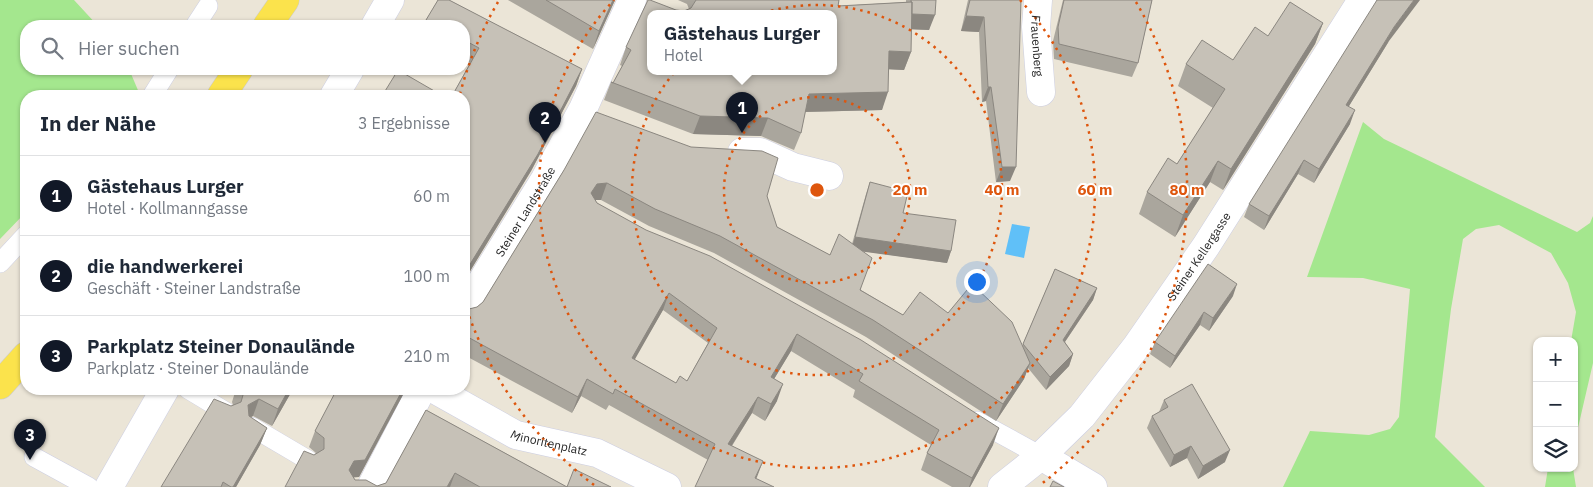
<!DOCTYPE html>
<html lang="de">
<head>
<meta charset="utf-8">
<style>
	:root { --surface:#fff; --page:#f2f2f3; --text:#1f2937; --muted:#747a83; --line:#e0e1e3; --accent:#111827 }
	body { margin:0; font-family:"IBM Plex Sans",sans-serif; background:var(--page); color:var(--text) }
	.controls { position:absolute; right:15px; bottom:15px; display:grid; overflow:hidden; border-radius:10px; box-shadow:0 1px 4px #0004 }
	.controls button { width:45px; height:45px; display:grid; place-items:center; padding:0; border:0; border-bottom:1px solid var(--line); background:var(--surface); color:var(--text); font:25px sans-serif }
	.you { position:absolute; left:976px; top:281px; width:18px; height:18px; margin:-12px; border:4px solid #fff; border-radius:50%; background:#1a73e8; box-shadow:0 0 0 8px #1a73e833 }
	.badge { display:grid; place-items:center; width:32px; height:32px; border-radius:50%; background:var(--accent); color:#fff; font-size:16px; font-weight:700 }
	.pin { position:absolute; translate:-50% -41px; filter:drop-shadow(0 1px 2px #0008) }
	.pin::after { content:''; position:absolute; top:26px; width:18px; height:15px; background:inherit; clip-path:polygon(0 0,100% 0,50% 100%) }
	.popup { position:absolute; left:647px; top:10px; width:190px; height:65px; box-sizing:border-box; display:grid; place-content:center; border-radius:10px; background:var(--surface); filter:drop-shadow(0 1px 4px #0005); font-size:16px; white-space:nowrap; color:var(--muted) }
	.popup b { font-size:19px; color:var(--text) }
	.popup::after { content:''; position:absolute; left:50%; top:100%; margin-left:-10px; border:10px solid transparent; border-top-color:var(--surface) }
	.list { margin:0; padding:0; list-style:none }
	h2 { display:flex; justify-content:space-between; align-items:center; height:65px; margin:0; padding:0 20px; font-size:21px }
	h2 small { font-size:16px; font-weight:400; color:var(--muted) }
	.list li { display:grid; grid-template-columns:32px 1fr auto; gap:15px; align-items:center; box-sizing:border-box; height:80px; padding:0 20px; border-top:1px solid var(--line) }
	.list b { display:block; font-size:19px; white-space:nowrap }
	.list p { margin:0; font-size:16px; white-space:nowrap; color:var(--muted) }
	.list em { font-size:16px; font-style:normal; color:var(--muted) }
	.icon { flex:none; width:28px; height:28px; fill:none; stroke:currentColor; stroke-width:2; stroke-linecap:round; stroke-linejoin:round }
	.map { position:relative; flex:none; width:1593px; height:487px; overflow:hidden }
	.search { position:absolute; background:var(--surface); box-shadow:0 1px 4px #0004; left:20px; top:20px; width:450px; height:55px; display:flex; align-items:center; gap:12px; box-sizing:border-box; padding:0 18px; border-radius:20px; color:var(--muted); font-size:19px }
	.panel { position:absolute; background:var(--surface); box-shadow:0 1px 4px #0004; left:20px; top:90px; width:450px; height:305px; border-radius:20px }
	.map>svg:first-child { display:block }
	.green { fill:#a4e78e }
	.water { fill:#60c0f8 }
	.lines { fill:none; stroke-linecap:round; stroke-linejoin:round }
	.lane-casing { stroke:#cccee2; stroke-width:20 }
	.street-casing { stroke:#cccee2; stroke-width:29 }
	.primary-casing { stroke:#cbcbcb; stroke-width:29 }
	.lane { stroke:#fff; stroke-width:19 }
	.street { stroke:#fff; stroke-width:28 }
	.primary { stroke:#fbe34c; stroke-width:28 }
	.wall { fill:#aaa69d; fill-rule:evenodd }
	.shaded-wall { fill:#8b8780 }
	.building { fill:#c6c1b7; stroke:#8b8780; fill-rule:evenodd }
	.ring { fill:none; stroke:#de560d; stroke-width:2.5; stroke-dasharray:2.5 5 }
	.labels { text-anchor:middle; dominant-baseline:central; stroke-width:4; stroke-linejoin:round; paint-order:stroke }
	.street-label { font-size:12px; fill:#272727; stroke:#fff }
	.centre { fill:#de560d; stroke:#fff; stroke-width:2.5 }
	.ring-label { font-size:15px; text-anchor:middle; font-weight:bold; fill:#de560d; stroke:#fff; stroke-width:4; stroke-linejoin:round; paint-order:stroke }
</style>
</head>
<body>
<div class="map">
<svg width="1593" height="487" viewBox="0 0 1593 487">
	<rect width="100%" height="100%" fill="#ebe5d7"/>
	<path class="green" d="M 0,0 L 74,0 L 98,26 L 26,26 L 26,69 L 129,69 L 140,95 L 26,96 L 26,212 L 0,239 Z
		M 1363,122 L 1384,139 L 1577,232 L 1590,223 L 1593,216 L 1593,363 L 1574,445 L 1574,341 L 1571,341 L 1576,312 L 1568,283 L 1551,253 L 1499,225 L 1476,229 L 1463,239 L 1451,309 L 1435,437 L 1485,487 L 1283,487 L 1310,431 L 1369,435 L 1390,429 L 1399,417 L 1410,289 L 1363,278 L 1307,277 Z
		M 1548,468 L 1573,468 L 1576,487 L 1545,487 Z"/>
	<path class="water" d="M 1012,224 L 1030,227 L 1024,258 L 1005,254 Z"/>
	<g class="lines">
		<g class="lane-casing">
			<path id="lane" d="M 195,26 L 208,6
				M 152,96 L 169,69
				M 0,263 L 26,235
				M 188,389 L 226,412
				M 977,421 L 1041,456
				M 252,427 L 308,460
				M 34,457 L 89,487"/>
		</g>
		<g class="street-casing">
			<g id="street">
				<path id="s1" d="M 1038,0 L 1036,27 L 1041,92"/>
				<path d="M 375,26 L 390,0"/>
				<path d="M 334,96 L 350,69"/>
				<path d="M 742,152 L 760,152 L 793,167 L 829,176"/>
				<path id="s2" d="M 464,310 L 545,179 L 583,109 L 632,0"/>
				<path id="s3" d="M 434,389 L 516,435 L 597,453 L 667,487"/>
				<path d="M 1041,456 L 1093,487"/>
				<path d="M 109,487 L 165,389"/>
				<path d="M 371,487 L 422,389"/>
				<path id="s4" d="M 1002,487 L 1041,456 L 1082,416 L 1136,347 L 1206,246 L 1362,0"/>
			</g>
		</g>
		<g class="primary-casing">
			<path id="primary" d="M 267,26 L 285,0
				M 221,96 L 239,69
				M 0,385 L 26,356"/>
		</g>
		<use href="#lane" class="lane"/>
		<use href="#street" class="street"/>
		<use href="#primary" class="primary"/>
	</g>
	<path class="wall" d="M 438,0 L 449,0 L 582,69 L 576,86 L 531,171 L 464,281 L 464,96 L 452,96 L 470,63 L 464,60 L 464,26 L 424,26 L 426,20 Z
		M 508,0 L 615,0 L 593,49 Z
		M 678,0 L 839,0 L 838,6 L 906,2 L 906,0 L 936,0 L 929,30 L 911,29 L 911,52 L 904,70 L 889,69 L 882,110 L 805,112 L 801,133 L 794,150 L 761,136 L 693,134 L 604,100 L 611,82 L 613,83 L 622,66 L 620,65 L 626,47 L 676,10 L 684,11 L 689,9 L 687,4 Z
		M 968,0 L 1021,0 L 1010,181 L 996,182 L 986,101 L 982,102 L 979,32 L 961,31 Z
		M 1063,0 L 1152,0 L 1138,63 L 1132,77 L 1054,59 L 1053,41 Z
		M 1323,23 L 1315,44 L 1223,190 L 1210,182 L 1175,237 L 1139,214 L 1147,192 L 1177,164 L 1213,108 L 1178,86 L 1186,64 L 1233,60 L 1268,36 Z
		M 1389,41 L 1349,106 L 1350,124 L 1314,183 L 1298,174 L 1264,230 L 1244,217 L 1249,204 Z
		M 564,170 L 767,196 L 777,227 L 830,255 L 852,244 L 866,194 L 870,182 L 903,213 L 951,251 L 947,263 L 863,251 L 861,290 L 903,315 L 948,313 L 1022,346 L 1055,269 L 1097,288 L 1093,300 L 1065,342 L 1073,354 L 1069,366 L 1046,390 L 1028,368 L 1024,379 L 996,421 L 866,337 L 714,253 L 649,226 L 601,200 L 595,200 L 597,203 L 993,445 L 970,487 L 952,487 L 921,470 L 927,453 L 931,445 L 853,397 L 855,390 L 791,351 L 774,379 L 777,401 L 765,421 L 752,413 L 732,446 L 756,479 L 708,460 L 609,405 L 606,410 L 581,396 L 572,413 L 464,355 L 464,307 L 469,309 L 477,307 L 483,302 ZM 663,310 L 708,343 L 687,381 L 676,383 L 634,359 Z
		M 1233,296 L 1209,331 L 1200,325 L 1170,368 L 1150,354 L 1155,342 Z
		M 236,389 L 293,389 L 272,426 L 253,416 L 250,417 L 267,428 L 260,445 L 236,487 L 161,487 L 231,406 L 233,405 L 232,402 Z
		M 337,389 L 406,389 L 359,477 L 353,477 L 355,480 L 377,486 L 386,483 L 426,410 L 567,487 L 611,487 L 285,487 L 316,453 L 309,447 L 315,431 Z
		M 1164,400 L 1225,462 L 1198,479 L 1187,458 L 1170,467 L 1147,428 L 1152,416 L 1159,412 Z"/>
	<path class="shaded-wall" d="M 613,0 L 615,0 L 593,49 L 599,31 Z
		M 1414,0 L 1420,0 L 1389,41 L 1341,119 L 1346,105 L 1394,27 Z
		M 911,14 L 935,15 L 929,30 L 905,29 Z
		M 966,16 L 984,17 L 979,32 L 961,31 Z
		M 1323,23 L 1315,44 L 1223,190 L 1231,169 Z
		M 889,51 L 911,52 L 904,70 L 882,69 Z
		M 582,69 L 576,86 L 531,171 L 464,281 L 464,274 Z
		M 988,87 L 991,87 L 986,101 L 982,102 Z
		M 888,92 L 882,110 L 802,112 L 809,94 Z
		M 1355,110 L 1350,124 L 1314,183 L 1319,169 Z
		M 700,116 L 768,118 L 761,136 L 693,134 Z
		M 1304,160 L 1298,174 L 1264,230 L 1269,216 Z
		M 1218,161 L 1210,182 L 1175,237 L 1183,215 Z
		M 1002,167 L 1016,167 L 1010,181 L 996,182 Z
		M 607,183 L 601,200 L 591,200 L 591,193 L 597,184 Z
		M 855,237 L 951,251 L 947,263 L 851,250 Z
		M 1237,284 L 1233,296 L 1209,331 L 1213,318 Z
		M 1097,288 L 1093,300 L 1058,352 L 1063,340 Z
		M 669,293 L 663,310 L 626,375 L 632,358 Z
		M 1204,312 L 1200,325 L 1170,368 L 1175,356 Z
		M 797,334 L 791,351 L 765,394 L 771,377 Z
		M 1073,354 L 1069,366 L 1046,390 L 1050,377 Z
		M 1030,363 L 1024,379 L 996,421 L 1003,404 Z
		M 587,379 L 581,396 L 572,413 L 578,397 Z
		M 783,384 L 777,401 L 765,421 L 771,404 Z
		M 289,389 L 293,389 L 272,426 L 278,409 Z
		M 403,389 L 406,389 L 359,477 L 348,478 L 349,470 L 354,461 Z
		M 758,397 L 752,413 L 722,461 L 728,444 Z
		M 259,399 L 253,416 L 242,422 L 248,405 Z
		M 267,428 L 260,445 L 236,487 L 233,487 Z
		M 999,428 L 993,445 L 970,487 L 969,487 L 972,478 Z
		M 1191,446 L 1187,458 L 1170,467 L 1174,455 Z
		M 1230,450 L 1225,462 L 1198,479 L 1203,466 Z
		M 763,461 L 757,477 L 752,487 L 755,478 Z
		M 455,473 L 450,487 L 447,487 Z"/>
	<path class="building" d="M 438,0 L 449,0 L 582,69 L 538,154 L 464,274 L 464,96 L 452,96 L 479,48 L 464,40 L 464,26 L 438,26 L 426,20 Z
		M 546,0 L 613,0 L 599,31 Z
		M 648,0 L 650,0 L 676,10 L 684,11 L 691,8 L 696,0 L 839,0 L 838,6 L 912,2 L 911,52 L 889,51 L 888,92 L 809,94 L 801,133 L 768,118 L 700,116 L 611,82 L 613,83 L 631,50 L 626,47 ZM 651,14 L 833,14 L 833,72 L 651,72 Z
		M 911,0 L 936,0 L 935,15 L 912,14 L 912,2 L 911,2 Z
		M 970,0 L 1021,0 L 1016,167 L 1002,167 L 991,87 L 988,87 L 984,17 L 966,16 Z
		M 1064,0 L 1152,0 L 1138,63 L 1059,44 L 1058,27 Z
		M 1377,0 L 1414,0 L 1394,27 L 1346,105 L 1355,110 L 1319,169 L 1304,160 L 1269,216 L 1249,204 Z
		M 1290,2 L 1323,23 L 1231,169 L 1218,161 L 1183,215 L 1147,192 L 1168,158 L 1177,164 L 1225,89 L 1186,64 L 1202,40 L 1233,60 L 1255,27 L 1268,36 Z
		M 398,70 L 443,96 L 382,96 Z
		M 596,112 L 691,147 L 762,151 L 778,158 L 767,196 L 777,227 L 830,255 L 839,234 L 872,258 L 860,290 L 903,315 L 920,292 L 948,313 L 972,284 L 1012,322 L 1030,363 L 1003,404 L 873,320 L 720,236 L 655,209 L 607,183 L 597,184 L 591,193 L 597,203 L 646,230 L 710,256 L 861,340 L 999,428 L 972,478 L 927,453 L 939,430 L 859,381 L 863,374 L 797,334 L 771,377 L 783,384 L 771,404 L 758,397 L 728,444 L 763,461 L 755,478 L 774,487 L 695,487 L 715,444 L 615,389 L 613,394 L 587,379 L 578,397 L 464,335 L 464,307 L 469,309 L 477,307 L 483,302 L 564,170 ZM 669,293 L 717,328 L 687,381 L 680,376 L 676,383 L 632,358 Z
		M 870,182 L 908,192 L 903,213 L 956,220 L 951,251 L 855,237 Z
		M 1208,264 L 1237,284 L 1213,318 L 1204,312 L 1175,356 L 1155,342 Z
		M 1055,269 L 1097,288 L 1063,340 L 1073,354 L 1050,377 L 1023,344 Z
		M 1192,384 L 1230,450 L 1203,466 L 1191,446 L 1174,455 L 1152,416 L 1168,407 L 1164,400 Z
		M 240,389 L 289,389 L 278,409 L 259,399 L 248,405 L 249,416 L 267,428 L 233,487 L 231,487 L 223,482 L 221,487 L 161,487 L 214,399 L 231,406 L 241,402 L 243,395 Z
		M 337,389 L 403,389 L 365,460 L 354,461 L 349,470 L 355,480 L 366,480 L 377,486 L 386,483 L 426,410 L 567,487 L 574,469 L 611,487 L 480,487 L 455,473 L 447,487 L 285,487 L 304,451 L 314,455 L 324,449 L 324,438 L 315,431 Z
		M 1053,481 L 1064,487 L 1050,487 Z"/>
	<g class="ring">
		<circle cx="817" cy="190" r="93"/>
		<circle cx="817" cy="190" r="185"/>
		<path d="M1020 0A278 278 0 1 1 614 0"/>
		<path d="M594 485A370 370 0 0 1 464 301M460 94A370 370 0 0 1 498 2M1136 2A370 370 0 0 1 1040 485"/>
	</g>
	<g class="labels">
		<g class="street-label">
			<text stroke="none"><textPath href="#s1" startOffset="46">Frauenberg</textPath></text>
			<text stroke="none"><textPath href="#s2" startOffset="116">Steiner Landstraße</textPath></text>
			<text stroke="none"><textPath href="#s4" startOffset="305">Steiner Kellergasse</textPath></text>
			<text stroke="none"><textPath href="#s3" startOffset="128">Minoritenplatz</textPath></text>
		</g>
	</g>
	<circle cx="817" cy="190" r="8" class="centre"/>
	<g class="ring-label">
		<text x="910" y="195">20 m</text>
		<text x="1002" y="195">40 m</text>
		<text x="1095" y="195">60 m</text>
		<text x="1187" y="195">80 m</text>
	</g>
</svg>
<div class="controls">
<button>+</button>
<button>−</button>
<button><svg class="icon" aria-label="layers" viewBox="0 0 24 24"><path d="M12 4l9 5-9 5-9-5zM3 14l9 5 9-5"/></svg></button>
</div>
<div class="you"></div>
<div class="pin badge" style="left:742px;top:133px">1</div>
<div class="popup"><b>Gästehaus Lurger</b>Hotel</div>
<div class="pin badge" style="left:545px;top:143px">2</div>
<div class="pin badge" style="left:30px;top:460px">3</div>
<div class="search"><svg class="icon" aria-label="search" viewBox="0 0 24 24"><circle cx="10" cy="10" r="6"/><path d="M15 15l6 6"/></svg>Hier suchen</div>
<section class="panel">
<h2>In der Nähe<small>3 Ergebnisse</small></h2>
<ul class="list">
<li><span class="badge">1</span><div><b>Gästehaus Lurger</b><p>Hotel · Kollmanngasse</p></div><em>60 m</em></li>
<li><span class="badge">2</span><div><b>die handwerkerei</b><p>Geschäft · Steiner Landstraße</p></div><em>100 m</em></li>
<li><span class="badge">3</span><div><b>Parkplatz Steiner Donaulände</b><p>Parkplatz · Steiner Donaulände</p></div><em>210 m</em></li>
</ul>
</section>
</div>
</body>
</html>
